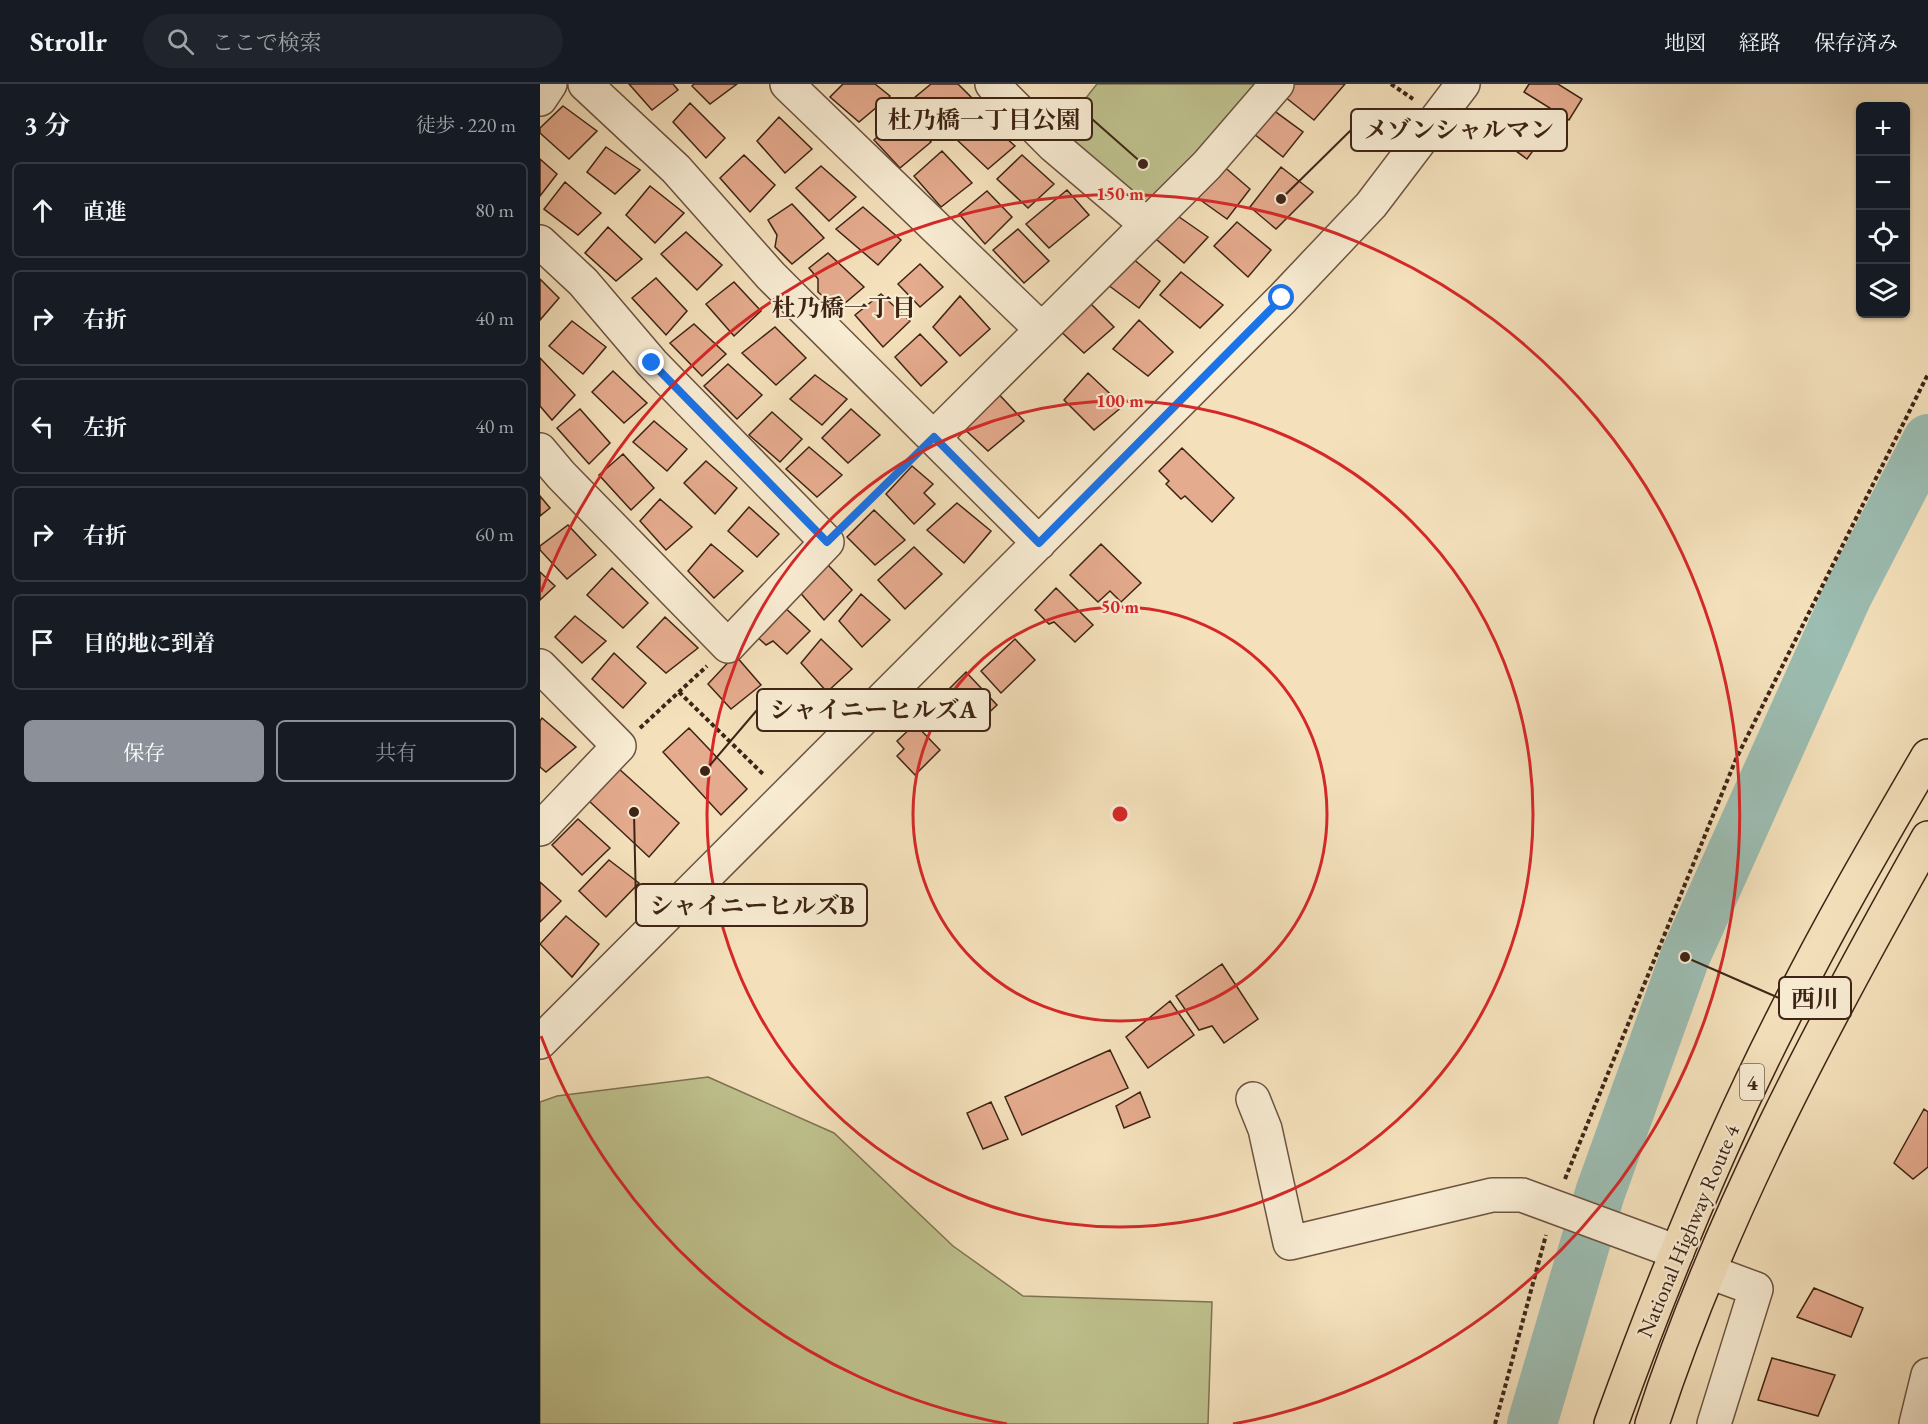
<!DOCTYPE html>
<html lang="ja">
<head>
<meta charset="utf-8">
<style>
	:root { --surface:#171b24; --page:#20242c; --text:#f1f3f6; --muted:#9ea1a6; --line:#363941; --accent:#8c9099 }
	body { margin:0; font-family:"EB Garamond","Noto Serif JP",serif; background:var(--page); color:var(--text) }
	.controls { position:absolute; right:18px; top:18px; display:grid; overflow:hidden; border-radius:9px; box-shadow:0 2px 4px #0004 }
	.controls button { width:54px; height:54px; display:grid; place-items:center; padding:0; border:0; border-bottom:2px solid var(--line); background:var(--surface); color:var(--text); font:30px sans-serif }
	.stop { position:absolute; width:18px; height:18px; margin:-14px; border:4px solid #1a73e8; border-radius:50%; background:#fff }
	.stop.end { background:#1a73e8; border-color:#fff; box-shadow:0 2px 6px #0008 }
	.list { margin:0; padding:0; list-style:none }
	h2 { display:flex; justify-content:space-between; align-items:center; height:78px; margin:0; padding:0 24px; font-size:26px }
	h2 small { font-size:20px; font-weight:400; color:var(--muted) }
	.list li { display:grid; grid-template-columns:39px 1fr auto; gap:18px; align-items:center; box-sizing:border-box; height:96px; margin:0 12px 12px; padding:0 12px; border:2px solid var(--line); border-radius:9px }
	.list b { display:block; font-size:22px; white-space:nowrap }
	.list em { font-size:20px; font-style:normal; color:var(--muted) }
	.actions { display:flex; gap:12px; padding:18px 24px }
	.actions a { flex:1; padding:14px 0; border:2px solid var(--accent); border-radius:9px; text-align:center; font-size:21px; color:var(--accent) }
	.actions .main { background:var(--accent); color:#fff }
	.icon { flex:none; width:33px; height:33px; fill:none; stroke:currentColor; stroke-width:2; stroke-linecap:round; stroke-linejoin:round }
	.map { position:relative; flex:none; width:1388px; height:1340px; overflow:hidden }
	header { display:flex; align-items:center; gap:36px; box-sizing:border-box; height:84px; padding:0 30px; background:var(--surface); border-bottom:2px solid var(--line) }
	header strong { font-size:28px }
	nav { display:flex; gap:33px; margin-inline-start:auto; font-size:21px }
	.search { width:420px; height:54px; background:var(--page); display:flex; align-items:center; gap:15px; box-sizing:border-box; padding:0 21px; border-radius:33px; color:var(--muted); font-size:22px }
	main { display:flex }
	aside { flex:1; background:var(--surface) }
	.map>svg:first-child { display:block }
	.green { fill:#bfc28e; stroke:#7e7352; stroke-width:1.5 }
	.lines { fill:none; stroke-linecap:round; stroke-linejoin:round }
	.river { stroke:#9cbdb2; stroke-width:50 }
	.building { fill:#e5ab8e; stroke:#3e2416; stroke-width:1.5 }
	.minor-casing { stroke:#6c5340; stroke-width:36 }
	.highway-casing { stroke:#3e2416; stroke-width:36 }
	.path { stroke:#3e2416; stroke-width:4; stroke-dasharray:4.5 3; stroke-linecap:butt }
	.minor { stroke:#f8ecd3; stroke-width:33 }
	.highway { stroke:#f4e1bc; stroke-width:33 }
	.route { stroke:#1a73e8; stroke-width:8 }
	.ring { fill:none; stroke:#d62828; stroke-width:3 }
	.labels { text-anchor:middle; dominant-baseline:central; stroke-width:4.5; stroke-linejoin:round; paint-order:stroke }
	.shield { fill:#f8ecd3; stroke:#76604f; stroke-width:1.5 }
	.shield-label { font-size:21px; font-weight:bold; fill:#3e2416 }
	.street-label { font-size:22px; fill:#3e2416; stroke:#f8ecd3 }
	.neighbourhood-label { font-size:24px; font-weight:bold; fill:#3e2416; stroke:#f8ecd3 }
	.centre { fill:#d62828; stroke:#f8ecd3; stroke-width:3 }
	.ring-label { font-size:18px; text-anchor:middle; font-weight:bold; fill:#d62828; stroke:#f8ecd3; stroke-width:4.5; stroke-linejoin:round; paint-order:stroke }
	.leader { fill:none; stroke:#3e2416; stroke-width:2 }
	.callout-dot { fill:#3e2416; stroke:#f8ecd3; stroke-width:2 }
	.callout { fill:#f8ecd3; stroke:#3e2416; stroke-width:2 }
	.callout-label { font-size:24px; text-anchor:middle; font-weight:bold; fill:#3e2416 }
</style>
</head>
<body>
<header>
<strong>Strollr</strong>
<div class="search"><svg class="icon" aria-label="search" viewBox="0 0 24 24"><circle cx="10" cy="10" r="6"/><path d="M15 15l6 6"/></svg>ここで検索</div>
<nav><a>地図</a><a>経路</a><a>保存済み</a></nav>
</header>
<main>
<aside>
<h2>3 分<small>徒歩 · 220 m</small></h2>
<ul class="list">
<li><svg class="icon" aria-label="ahead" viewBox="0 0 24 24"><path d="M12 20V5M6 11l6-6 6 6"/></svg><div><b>直進</b></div><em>80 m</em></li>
<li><svg class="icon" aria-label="right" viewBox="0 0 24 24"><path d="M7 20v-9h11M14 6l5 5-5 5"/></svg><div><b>右折</b></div><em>40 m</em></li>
<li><svg class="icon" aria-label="left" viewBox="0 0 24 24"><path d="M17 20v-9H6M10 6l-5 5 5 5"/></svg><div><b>左折</b></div><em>40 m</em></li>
<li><svg class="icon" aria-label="right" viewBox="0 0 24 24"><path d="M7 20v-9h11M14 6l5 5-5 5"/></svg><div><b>右折</b></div><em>60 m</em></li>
<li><svg class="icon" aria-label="arrive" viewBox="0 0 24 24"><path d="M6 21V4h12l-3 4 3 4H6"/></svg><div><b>目的地に到着</b></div></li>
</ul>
<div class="actions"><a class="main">保存</a><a>共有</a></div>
</aside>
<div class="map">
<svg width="1388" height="1340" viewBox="0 0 1388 1340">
	<rect width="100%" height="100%" fill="#f4e1bc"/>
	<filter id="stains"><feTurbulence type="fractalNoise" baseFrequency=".00333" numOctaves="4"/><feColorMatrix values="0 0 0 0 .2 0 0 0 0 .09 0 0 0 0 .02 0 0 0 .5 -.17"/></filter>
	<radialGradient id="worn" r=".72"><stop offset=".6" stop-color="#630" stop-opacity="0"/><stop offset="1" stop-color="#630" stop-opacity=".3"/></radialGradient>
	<path class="green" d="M 557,0 L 719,0 L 618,117 L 592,118 L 522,44 Z
		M 168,993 L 294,1049 L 413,1162 L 483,1212 L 672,1218 L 668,1340 L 0,1340 L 0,1018 L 17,1012 Z"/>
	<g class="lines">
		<path class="river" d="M 992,1340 L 1060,1109 L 1145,873 L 1307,512 L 1388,355"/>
	</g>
	<path class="building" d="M 89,0 L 133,0 L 138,6 L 112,26 Z
		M 154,0 L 197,0 L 170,20 L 152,2 Z
		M 303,0 L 335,0 L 350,12 L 319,38 L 290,13 Z
		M 391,0 L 418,0 L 432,14 L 404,40 L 374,14 Z
		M 748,0 L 805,0 L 774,36 L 740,9 Z
		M 989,0 L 1018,0 L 1042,15 L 1029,36 L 984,8 Z
		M 150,19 L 185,54 L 166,74 L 133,38 Z
		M 23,22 L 57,47 L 29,75 L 0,49 L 0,44 Z
		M 729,23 L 763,48 L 743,73 L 709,46 Z
		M 363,28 L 391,58 L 360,84 L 334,56 Z
		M 438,29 L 475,62 L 448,85 L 415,54 Z
		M 970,30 L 1003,53 L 987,75 L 954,51 Z
		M 239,33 L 272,65 L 245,89 L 217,57 Z
		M 66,63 L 100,86 L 75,110 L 47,88 Z
		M 402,67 L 432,99 L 401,123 L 374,92 Z
		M 204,71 L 235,101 L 210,128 L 180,94 Z
		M 482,71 L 514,100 L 488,124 L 457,95 Z
		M 0,75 L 17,90 L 0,112 Z
		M 681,80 L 710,105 L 687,135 L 652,110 Z
		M 281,82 L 316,113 L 289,137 L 256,104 Z
		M 741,83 L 773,108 L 736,145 L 710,123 Z
		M 25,98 L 61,129 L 38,151 L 4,125 Z
		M 110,102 L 144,129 L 115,159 L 86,131 Z
		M 527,106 L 549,131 L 509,164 L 486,140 Z
		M 447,107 L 472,133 L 445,160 L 419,130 Z
		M 252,120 L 284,154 L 252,180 L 235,163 L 237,151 L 228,136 Z
		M 323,123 L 361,156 L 338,181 L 296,145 Z
		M 632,128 L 668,153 L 644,179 L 610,150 Z
		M 697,138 L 731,166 L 708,193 L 674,162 Z
		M 68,143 L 102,175 L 76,197 L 45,169 Z
		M 478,145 L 509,177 L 484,199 L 453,166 Z
		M 146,148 L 182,181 L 157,206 L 121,170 Z
		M 288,169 L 324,203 L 298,225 L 278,208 L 278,195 L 269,184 Z
		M 587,170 L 620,197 L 599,224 L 560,195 Z
		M 380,180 L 403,203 L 380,223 L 358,200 Z
		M 641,188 L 683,221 L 660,244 L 620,211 Z
		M 116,194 L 147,227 L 126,251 L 92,214 Z
		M 0,195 L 19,214 L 0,236 Z
		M 194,198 L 221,227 L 194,252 L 166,220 Z
		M 341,210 L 370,237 L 343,263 L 315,231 Z
		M 420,212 L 450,245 L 420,272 L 393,243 Z
		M 545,214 L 574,243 L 544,269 L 515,242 Z
		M 599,236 L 633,268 L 608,292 L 573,265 Z
		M 32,237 L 66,263 L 43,290 L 9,262 Z
		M 154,240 L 186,270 L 162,292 L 130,259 Z
		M 235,243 L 266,274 L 236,301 L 202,269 Z
		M 380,250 L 407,278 L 381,302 L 355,273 Z
		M 0,274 L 35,311 L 12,336 L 0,322 Z
		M 188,280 L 222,311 L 197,335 L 164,302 Z
		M 73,287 L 107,319 L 84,339 L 52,308 Z
		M 548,289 L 583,322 L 554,346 L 524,316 Z
		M 275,291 L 307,315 L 282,341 L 250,315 Z
		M 452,303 L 484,337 L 448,367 L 420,341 Z
		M 40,325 L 70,359 L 49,380 L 17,344 Z
		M 311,325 L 340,351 L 308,379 L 282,354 Z
		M 232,328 L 262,355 L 240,378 L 209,351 Z
		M 114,337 L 147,365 L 127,387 L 93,358 Z
		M 269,363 L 302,391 L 277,413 L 246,385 Z
		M 642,364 L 694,414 L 672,438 L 645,412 L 641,415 L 626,400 L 629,397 L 619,387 Z
		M 83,370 L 114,404 L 91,426 L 59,391 Z
		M 166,377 L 197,404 L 175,430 L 144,399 Z
		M 372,382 L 393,400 L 384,409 L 395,420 L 374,440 L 346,410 Z
		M 0,412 L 10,424 L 0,432 Z
		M 120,415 L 152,443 L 126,466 L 100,437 Z
		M 417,419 L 451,447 L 424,479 L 387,446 Z
		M 209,423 L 239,450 L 217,473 L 188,447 Z
		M 334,426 L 365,456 L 335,481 L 307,453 Z
		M 28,441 L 56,471 L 27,495 L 0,466 L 0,462 Z
		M 171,460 L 203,487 L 174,514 L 148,487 Z
		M 561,460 L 601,499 L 581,518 L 570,507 L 558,518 L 530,491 Z
		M 374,463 L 402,490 L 365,525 L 338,496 Z
		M 288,481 L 312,506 L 284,536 L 257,505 Z
		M 72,484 L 108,519 L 83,544 L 47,511 Z
		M 0,488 L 15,502 L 0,516 Z
		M 516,504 L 553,541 L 535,558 L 514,538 L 509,540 L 495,526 Z
		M 321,510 L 350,536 L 322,563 L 299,537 Z
		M 241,520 L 270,547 L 247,570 L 233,557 L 226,561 L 214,550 Z
		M 35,532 L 66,557 L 42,579 L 15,553 Z
		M 125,533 L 158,564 L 126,589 L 97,563 Z
		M 281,555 L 312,585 L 287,608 L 261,579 Z
		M 475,555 L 495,576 L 461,609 L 441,587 Z
		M 74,569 L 106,599 L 83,624 L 52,595 Z
		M 195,571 L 221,601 L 191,625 L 168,600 Z
		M 426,588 L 457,621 L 435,642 L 404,610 Z
		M 2,634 L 36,663 L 6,688 L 0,683 L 0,637 Z
		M 375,640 L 400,666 L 375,691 L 357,672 L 364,665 L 357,657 Z
		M 149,644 L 207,705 L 181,731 L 123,668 Z
		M 78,684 L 139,739 L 109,773 L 49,717 Z
		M 38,735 L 70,764 L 42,791 L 12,761 Z
		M 69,776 L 99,799 L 66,833 L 39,807 Z
		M 0,798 L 21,817 L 0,838 Z
		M 26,832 L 59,860 L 32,893 L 0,860 Z
		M 682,880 L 718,935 L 684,959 L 672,942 L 659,946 L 636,912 Z
		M 630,917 L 654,951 L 608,984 L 586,953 Z
		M 570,966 L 588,1004 L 482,1051 L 465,1013 Z
		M 600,1008 L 610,1033 L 584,1044 L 576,1022 Z
		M 451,1018 L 468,1055 L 443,1065 L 427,1029 Z
		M 1384,1025 L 1388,1028 L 1388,1083 L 1373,1095 L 1354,1079 Z
		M 1274,1204 L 1323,1224 L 1311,1253 L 1257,1233 Z
		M 1232,1274 L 1295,1291 L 1278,1332 L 1218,1316 Z"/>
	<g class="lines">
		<g class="minor-casing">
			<path id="minor" d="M 45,0 L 136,85 L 231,192 L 499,459
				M 247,0 L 501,245
				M 452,0 L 514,62 L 607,141
				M 0,15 L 10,0
				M 0,158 L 43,198 L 112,279 L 287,458 L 188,562 L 21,391 L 0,366
				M 394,353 L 667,81 L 737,0
				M 0,582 L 79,662 L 0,745
				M 0,958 L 743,214 L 831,121 L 923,0
				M 713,1015 L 725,1045 L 750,1159 L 952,1111 L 982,1111 L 1137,1168
				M 1170,1188 L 1216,1205 L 1174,1340
				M 1376,1340 L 1388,1291"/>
		</g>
		<g class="highway-casing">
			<path id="highway" d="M 1071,1340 C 1121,1202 1176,1065 1243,934 C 1287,845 1338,758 1388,672
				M 1112,1340 C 1179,1134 1282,942 1388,754"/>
		</g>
		<path class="path" d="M 851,0 L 873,15
			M 307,438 L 372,374
			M 139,608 L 224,691
			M 100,644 L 167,582
			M 1025,1095 L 1196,675 L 1388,290
			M 955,1340 L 1006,1151"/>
		<use href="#minor" class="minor"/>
		<use href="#highway" class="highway"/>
	</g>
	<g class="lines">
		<path class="route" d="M 112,279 L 287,458 L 394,353 L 499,459 L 742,214"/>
	</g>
	<g class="ring">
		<circle cx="580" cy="730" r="207"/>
		<circle cx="580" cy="730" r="413"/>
		<path d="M467 1340A620 620 0 0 1 1 952M1 508A620 620 0 1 1 693 1340"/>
	</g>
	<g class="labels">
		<rect class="shield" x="1200" y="980" width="24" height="36" rx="4.5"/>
		<g class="shield-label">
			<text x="1212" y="998">4</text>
		</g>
		<g class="street-label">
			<text transform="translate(1148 1147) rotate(-67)">National Highway Route 4</text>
		</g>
		<g class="neighbourhood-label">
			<text x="304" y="223">杜乃橋一丁目</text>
		</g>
	</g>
	<circle cx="580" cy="730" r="9" class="centre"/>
	<g class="ring-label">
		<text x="580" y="116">150 m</text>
		<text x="580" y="323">100 m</text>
		<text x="580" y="529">50 m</text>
	</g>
	<path class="leader" d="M603 80L552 35M741 115L811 46M165 687L217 626M94 728L96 821M1145 873L1239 914"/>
	<g class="callout-dot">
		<circle cx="603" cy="80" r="6"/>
		<circle cx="741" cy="115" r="6"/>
		<circle cx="165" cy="687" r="6"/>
		<circle cx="94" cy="728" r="6"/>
		<circle cx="1145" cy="873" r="6"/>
	</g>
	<g class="callout">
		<rect x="336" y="14" width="216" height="42" rx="6"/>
		<rect x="811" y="25" width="216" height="42" rx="6"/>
		<rect x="217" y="605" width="233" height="42" rx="6"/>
		<rect x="96" y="800" width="231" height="42" rx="6"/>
		<rect x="1239" y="893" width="72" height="42" rx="6"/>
	</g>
	<g class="callout-label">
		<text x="444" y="44">杜乃橋一丁目公園</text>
		<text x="919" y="54">メゾンシャルマン</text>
		<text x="333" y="634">シャイニーヒルズA</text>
		<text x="212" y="830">シャイニーヒルズB</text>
		<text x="1275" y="923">西川</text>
	</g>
	<rect width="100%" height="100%" filter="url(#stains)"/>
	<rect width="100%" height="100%" fill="url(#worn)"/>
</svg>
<div class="controls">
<button>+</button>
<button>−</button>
<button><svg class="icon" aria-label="locate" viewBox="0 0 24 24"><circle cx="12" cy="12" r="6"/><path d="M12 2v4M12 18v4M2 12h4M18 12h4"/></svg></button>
<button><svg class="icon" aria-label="layers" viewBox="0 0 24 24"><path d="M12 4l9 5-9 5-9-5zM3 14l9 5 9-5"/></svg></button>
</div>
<div class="stop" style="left:742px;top:214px"></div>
<div class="stop end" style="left:112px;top:279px"></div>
</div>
</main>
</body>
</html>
